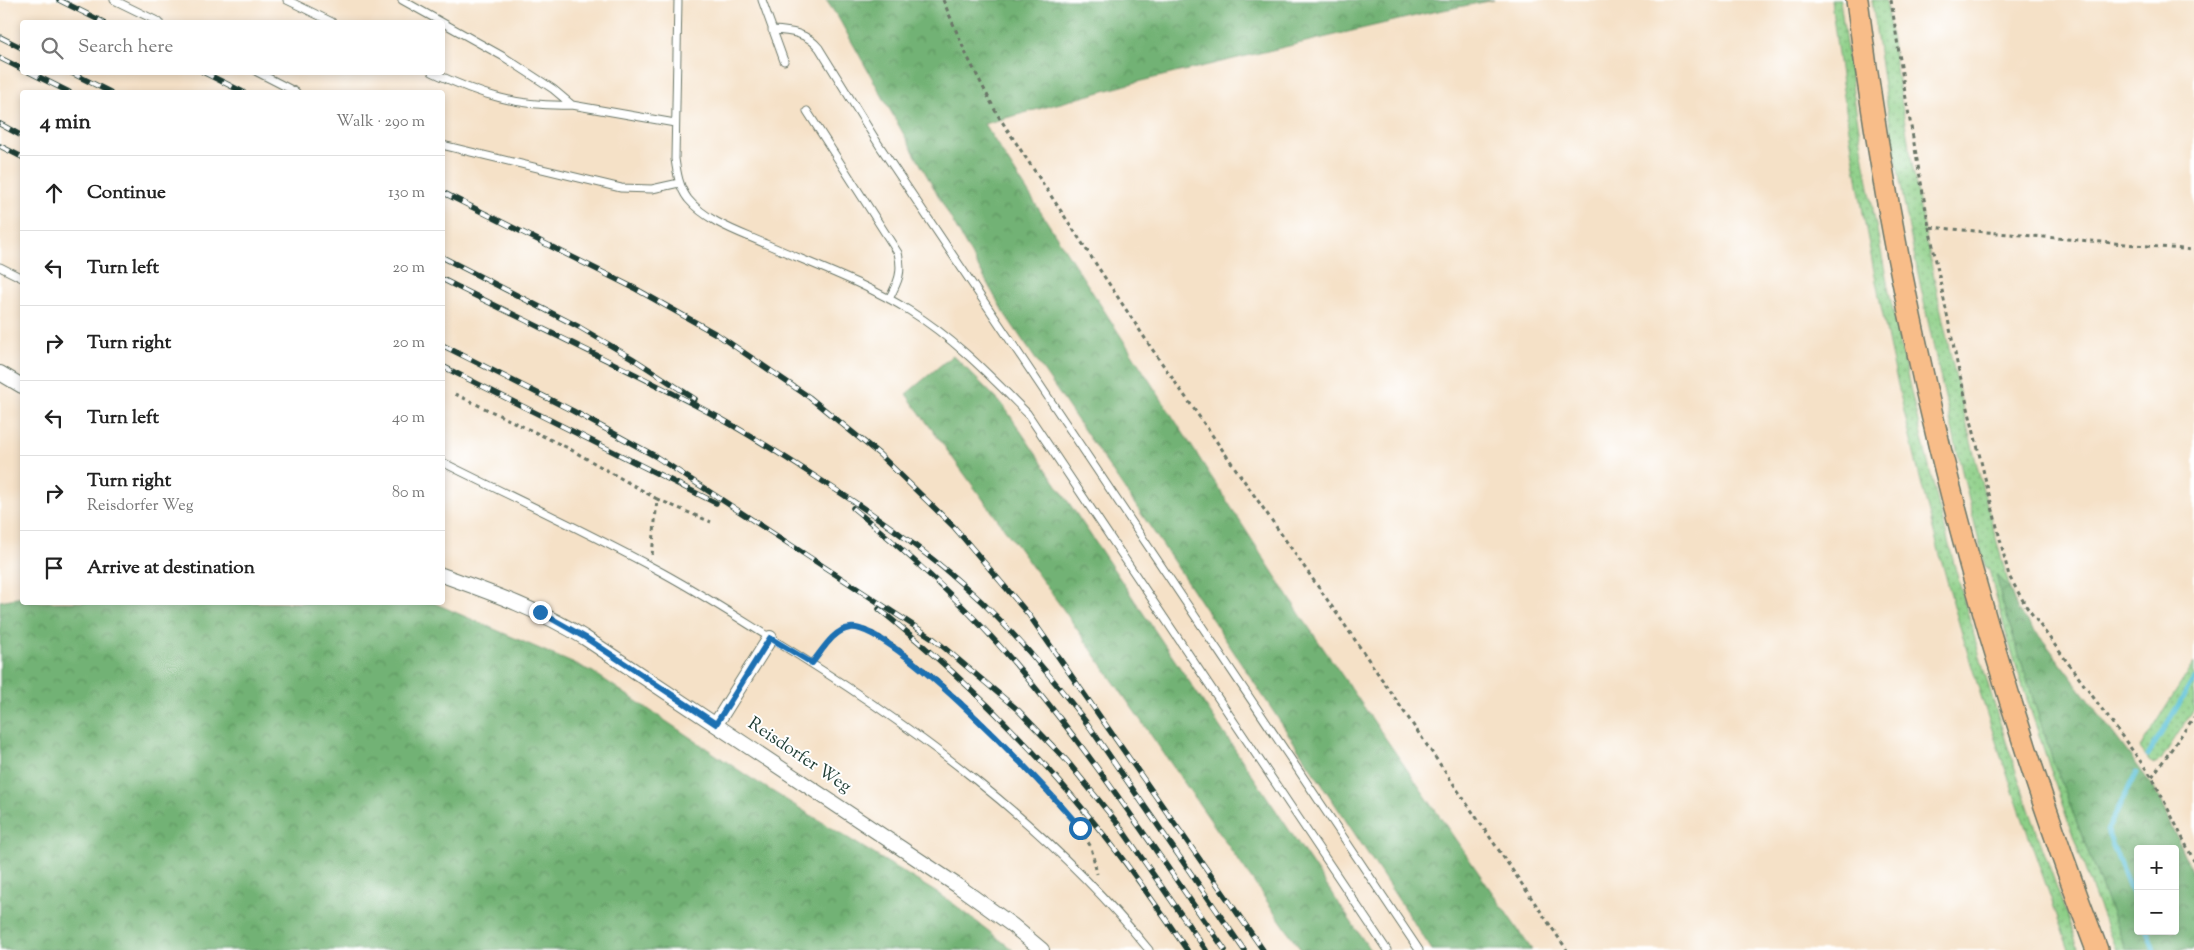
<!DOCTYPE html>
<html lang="en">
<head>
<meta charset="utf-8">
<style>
	:root { --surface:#fff; --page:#f2f2f2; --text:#222; --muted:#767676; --line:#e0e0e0 }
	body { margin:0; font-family:"Sorts Mill Goudy",serif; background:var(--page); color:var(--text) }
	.controls { position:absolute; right:15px; bottom:15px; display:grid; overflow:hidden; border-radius:5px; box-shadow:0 2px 8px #0003 }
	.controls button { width:45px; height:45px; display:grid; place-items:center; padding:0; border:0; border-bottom:1px solid var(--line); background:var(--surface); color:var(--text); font:25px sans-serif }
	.stop { position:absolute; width:15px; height:15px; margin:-11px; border:4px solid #1f6fb2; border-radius:50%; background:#fff }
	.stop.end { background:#1f6fb2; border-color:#fff; box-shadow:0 1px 5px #0008 }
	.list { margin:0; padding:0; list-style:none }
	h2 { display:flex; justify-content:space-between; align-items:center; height:65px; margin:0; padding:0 20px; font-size:21px }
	h2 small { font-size:16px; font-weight:400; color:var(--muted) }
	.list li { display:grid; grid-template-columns:32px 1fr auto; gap:15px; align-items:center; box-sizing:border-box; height:75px; padding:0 20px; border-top:1px solid var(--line) }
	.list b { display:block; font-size:19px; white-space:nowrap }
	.list p { margin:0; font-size:16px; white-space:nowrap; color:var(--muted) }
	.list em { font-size:16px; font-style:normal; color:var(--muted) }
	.icon { flex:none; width:28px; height:28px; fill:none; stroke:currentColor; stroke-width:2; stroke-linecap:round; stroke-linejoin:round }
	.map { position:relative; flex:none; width:2194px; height:950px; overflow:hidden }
	.search { position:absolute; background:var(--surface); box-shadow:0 2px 8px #0003; left:20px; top:20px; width:425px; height:55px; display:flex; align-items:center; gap:12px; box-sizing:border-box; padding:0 18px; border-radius:5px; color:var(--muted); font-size:19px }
	.panel { position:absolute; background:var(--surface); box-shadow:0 2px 8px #0003; left:20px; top:90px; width:425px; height:515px; border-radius:5px }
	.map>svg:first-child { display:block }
	.grass { fill:url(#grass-dots); stroke:#56865e }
	.forest { fill:url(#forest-crowns); stroke:#487854; fill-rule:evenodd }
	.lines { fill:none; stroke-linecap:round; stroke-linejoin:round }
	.stream { stroke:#5bc1d8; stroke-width:5 }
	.service-casing { stroke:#6a7667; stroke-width:9 }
	.minor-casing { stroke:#6a7667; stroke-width:16 }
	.primary-casing { stroke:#6a7667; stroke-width:24 }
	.path { stroke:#6a7667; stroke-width:3; stroke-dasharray:4 4; stroke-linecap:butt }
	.service { stroke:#fff; stroke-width:7 }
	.minor { stroke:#fff; stroke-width:14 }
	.primary { stroke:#f8bd89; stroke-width:21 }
	.rail-casing { stroke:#1f3d34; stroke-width:5.5 }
	.rail { stroke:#fff; stroke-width:4; stroke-dasharray:11; stroke-linecap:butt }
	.route { stroke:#1f6fb2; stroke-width:6 }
	.labels { text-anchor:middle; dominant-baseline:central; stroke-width:4; stroke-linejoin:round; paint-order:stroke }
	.street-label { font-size:18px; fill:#1f3d34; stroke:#fff }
</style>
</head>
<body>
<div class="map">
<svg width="2194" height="950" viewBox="0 0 2194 950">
	<defs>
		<pattern id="grass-dots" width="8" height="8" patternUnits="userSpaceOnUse" patternTransform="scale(1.25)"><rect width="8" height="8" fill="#8dcf87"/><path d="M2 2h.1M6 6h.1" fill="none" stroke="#73a96f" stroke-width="1.8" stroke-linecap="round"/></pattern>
		<pattern id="forest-crowns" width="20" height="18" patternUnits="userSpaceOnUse" patternTransform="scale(1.25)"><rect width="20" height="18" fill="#72b274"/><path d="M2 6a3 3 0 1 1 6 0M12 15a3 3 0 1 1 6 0" fill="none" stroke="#5d9260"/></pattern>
	</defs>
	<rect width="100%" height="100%" fill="#fff"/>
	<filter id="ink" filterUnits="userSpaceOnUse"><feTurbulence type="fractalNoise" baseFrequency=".02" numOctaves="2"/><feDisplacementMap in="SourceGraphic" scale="10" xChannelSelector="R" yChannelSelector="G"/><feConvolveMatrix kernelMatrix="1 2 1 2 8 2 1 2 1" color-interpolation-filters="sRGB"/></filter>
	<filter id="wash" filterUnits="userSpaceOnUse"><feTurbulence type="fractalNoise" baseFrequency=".0096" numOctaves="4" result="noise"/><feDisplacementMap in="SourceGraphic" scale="20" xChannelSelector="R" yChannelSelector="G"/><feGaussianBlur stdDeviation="1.12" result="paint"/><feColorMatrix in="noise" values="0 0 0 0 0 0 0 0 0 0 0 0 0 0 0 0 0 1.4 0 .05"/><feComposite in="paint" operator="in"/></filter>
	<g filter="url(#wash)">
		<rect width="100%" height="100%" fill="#f5e1c7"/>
		<path class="grass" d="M 1831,0 L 1840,0 C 1870,232 1922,460 1988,684 C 2015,774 2048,862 2079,950 L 2069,950 C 2030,838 1988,727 1956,613 C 1899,412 1856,207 1831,0 Z
			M 1872,0 L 1886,0 C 1914,199 1955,395 2010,589 L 1997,575 L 2002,601 L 2053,761 L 2126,950 L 2116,950 C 2087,878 2062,805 2038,732 C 2020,679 2002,624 1989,569 L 1985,566 C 1939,379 1896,191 1872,0 Z
			M 2194,663 L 2194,709 L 2161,760 L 2152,764 L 2140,748 Z"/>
		<path class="forest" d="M 826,0 L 1494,0 L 1428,13 L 1137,82 L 984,124 L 1303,619 L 1532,950 L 1432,950 L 1164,547 L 1004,313 L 839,19 Z
			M 953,355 L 1003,405 L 1370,950 L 1301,950 L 1063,609 L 906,394 Z
			M 1996,574 L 2010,589 L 2018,611 L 2046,644 L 2155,789 L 2194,877 L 2194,950 L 2126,950 L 2053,761 L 2002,601 ZM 2138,849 L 2175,849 L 2175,931 L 2138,931 Z
			M 22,597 L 22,602 L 434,603 L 593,672 L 749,777 L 950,901 L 1013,950 L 0,950 L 0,601 Z"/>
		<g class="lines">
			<path class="stream" d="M 2148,755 L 2194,679
				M 2136,773 L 2107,831 L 2138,908
				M 2147,931 L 2154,950"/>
		</g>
	</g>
	<g filter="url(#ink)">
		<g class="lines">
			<g class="service-casing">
				<path id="service" d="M 114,0 L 159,22
					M 287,0 L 332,22
					M 402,0 L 504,57 L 553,89 L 572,105 L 675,123
					M 678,0 L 675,159 C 677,173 679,187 688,199 C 707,222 739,232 766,244 C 814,265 865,283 910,311 C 955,339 990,376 1027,413 L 1387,950
					M 762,0 L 784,61
					M 772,30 C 791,31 807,33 819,48 L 879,145 L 1419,950
					M 257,72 L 296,92
					M 432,72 C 480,95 519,107 572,105
					M 807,111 L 898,253 C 903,272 898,282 889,299
					M 442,145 L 621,188 L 652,189 L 679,183
					M 0,267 L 22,278
					M 442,462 C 512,497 583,530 652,567 C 694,589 732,614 772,639 C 911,724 1045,822 1149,950"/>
			</g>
			<g class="minor-casing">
				<path id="minor" d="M 0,373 L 22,386
					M 442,575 C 492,593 540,610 585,638 L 958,886 L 1012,925 L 1042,950
					M 716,724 L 770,638"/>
			</g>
			<g class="primary-casing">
				<path id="primary" d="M 1857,0 C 1898,325 1980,644 2097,950"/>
			</g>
			<path class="path" d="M 943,0 L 966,54 L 997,114 L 1152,349 L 1342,621 L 1567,950
				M 1891,0 L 1905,93 L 1929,227 L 2194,250
				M 1929,227 L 1957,363 L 2009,576 L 2026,606 L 2152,777 L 2194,861
				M 455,394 L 568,448 L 657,499 L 652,556
				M 657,499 L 711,522
				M 819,655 C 829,642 838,626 857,628 C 905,632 1040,784 1077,824 L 1091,847 L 1097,874
				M 2152,777 L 2194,717"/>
			<use href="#service" class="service"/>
			<use href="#minor" class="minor"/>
			<use href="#primary" class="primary"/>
			<g class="rail-casing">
				<path id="rail" d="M 59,0 L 103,22
					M 0,37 L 22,48
					M 0,58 L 22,69
					M 29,72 L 69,92
					M 70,72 L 110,92
					M 203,72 L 243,92
					M 0,124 L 22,136
					M 0,146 L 22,157
					M 442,192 L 636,289 L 718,335 L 809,397 L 879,454 L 954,527 L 1029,615 L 1263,950
					M 442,257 L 579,327 L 632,358 L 695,399
					M 442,279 C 533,325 625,367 714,415 C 755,437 794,463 833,488 C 886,522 936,559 982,602 C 1021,640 1056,682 1089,726 L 1244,950
					M 442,345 L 573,411 L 655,456 L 934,639 L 1018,710 L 1067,761 L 1118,824 L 1206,950
					M 442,366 L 716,503
					M 853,508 C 904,550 953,594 997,643 C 1082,738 1152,846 1225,950
					M 879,609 C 961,675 1038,751 1103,834 C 1133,871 1160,911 1187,950"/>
			</g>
			<use href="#rail" class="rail"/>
		</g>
	</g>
	<g class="lines" filter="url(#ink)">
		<path class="route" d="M 540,612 L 586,638 L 716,724 L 770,638 L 812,663 C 822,651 833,630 850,628 C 891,622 1052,792 1080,828"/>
	</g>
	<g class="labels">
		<g class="street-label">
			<text transform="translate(799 756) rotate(34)">Reisdorfer Weg</text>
		</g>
	</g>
</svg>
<div class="controls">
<button>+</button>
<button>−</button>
</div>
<div class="stop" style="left:1080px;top:828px"></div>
<div class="stop end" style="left:540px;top:612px"></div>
<div class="search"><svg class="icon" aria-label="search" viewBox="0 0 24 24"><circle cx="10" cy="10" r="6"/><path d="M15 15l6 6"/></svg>Search here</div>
<section class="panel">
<h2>4 min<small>Walk · 290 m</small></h2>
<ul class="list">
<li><svg class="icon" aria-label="ahead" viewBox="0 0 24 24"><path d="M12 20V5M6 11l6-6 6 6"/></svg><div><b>Continue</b></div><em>130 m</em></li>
<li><svg class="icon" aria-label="left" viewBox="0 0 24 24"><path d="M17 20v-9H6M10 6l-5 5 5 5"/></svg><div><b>Turn left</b></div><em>20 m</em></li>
<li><svg class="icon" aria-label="right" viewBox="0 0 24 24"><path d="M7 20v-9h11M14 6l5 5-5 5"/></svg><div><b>Turn right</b></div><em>20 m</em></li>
<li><svg class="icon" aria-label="left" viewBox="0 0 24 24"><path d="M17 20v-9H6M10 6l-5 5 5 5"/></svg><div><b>Turn left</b></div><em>40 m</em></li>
<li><svg class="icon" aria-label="right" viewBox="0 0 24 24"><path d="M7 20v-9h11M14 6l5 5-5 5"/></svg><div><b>Turn right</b><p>Reisdorfer Weg</p></div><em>80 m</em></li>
<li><svg class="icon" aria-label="arrive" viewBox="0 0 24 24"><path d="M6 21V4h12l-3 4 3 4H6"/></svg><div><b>Arrive at destination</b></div></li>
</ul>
</section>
</div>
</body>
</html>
